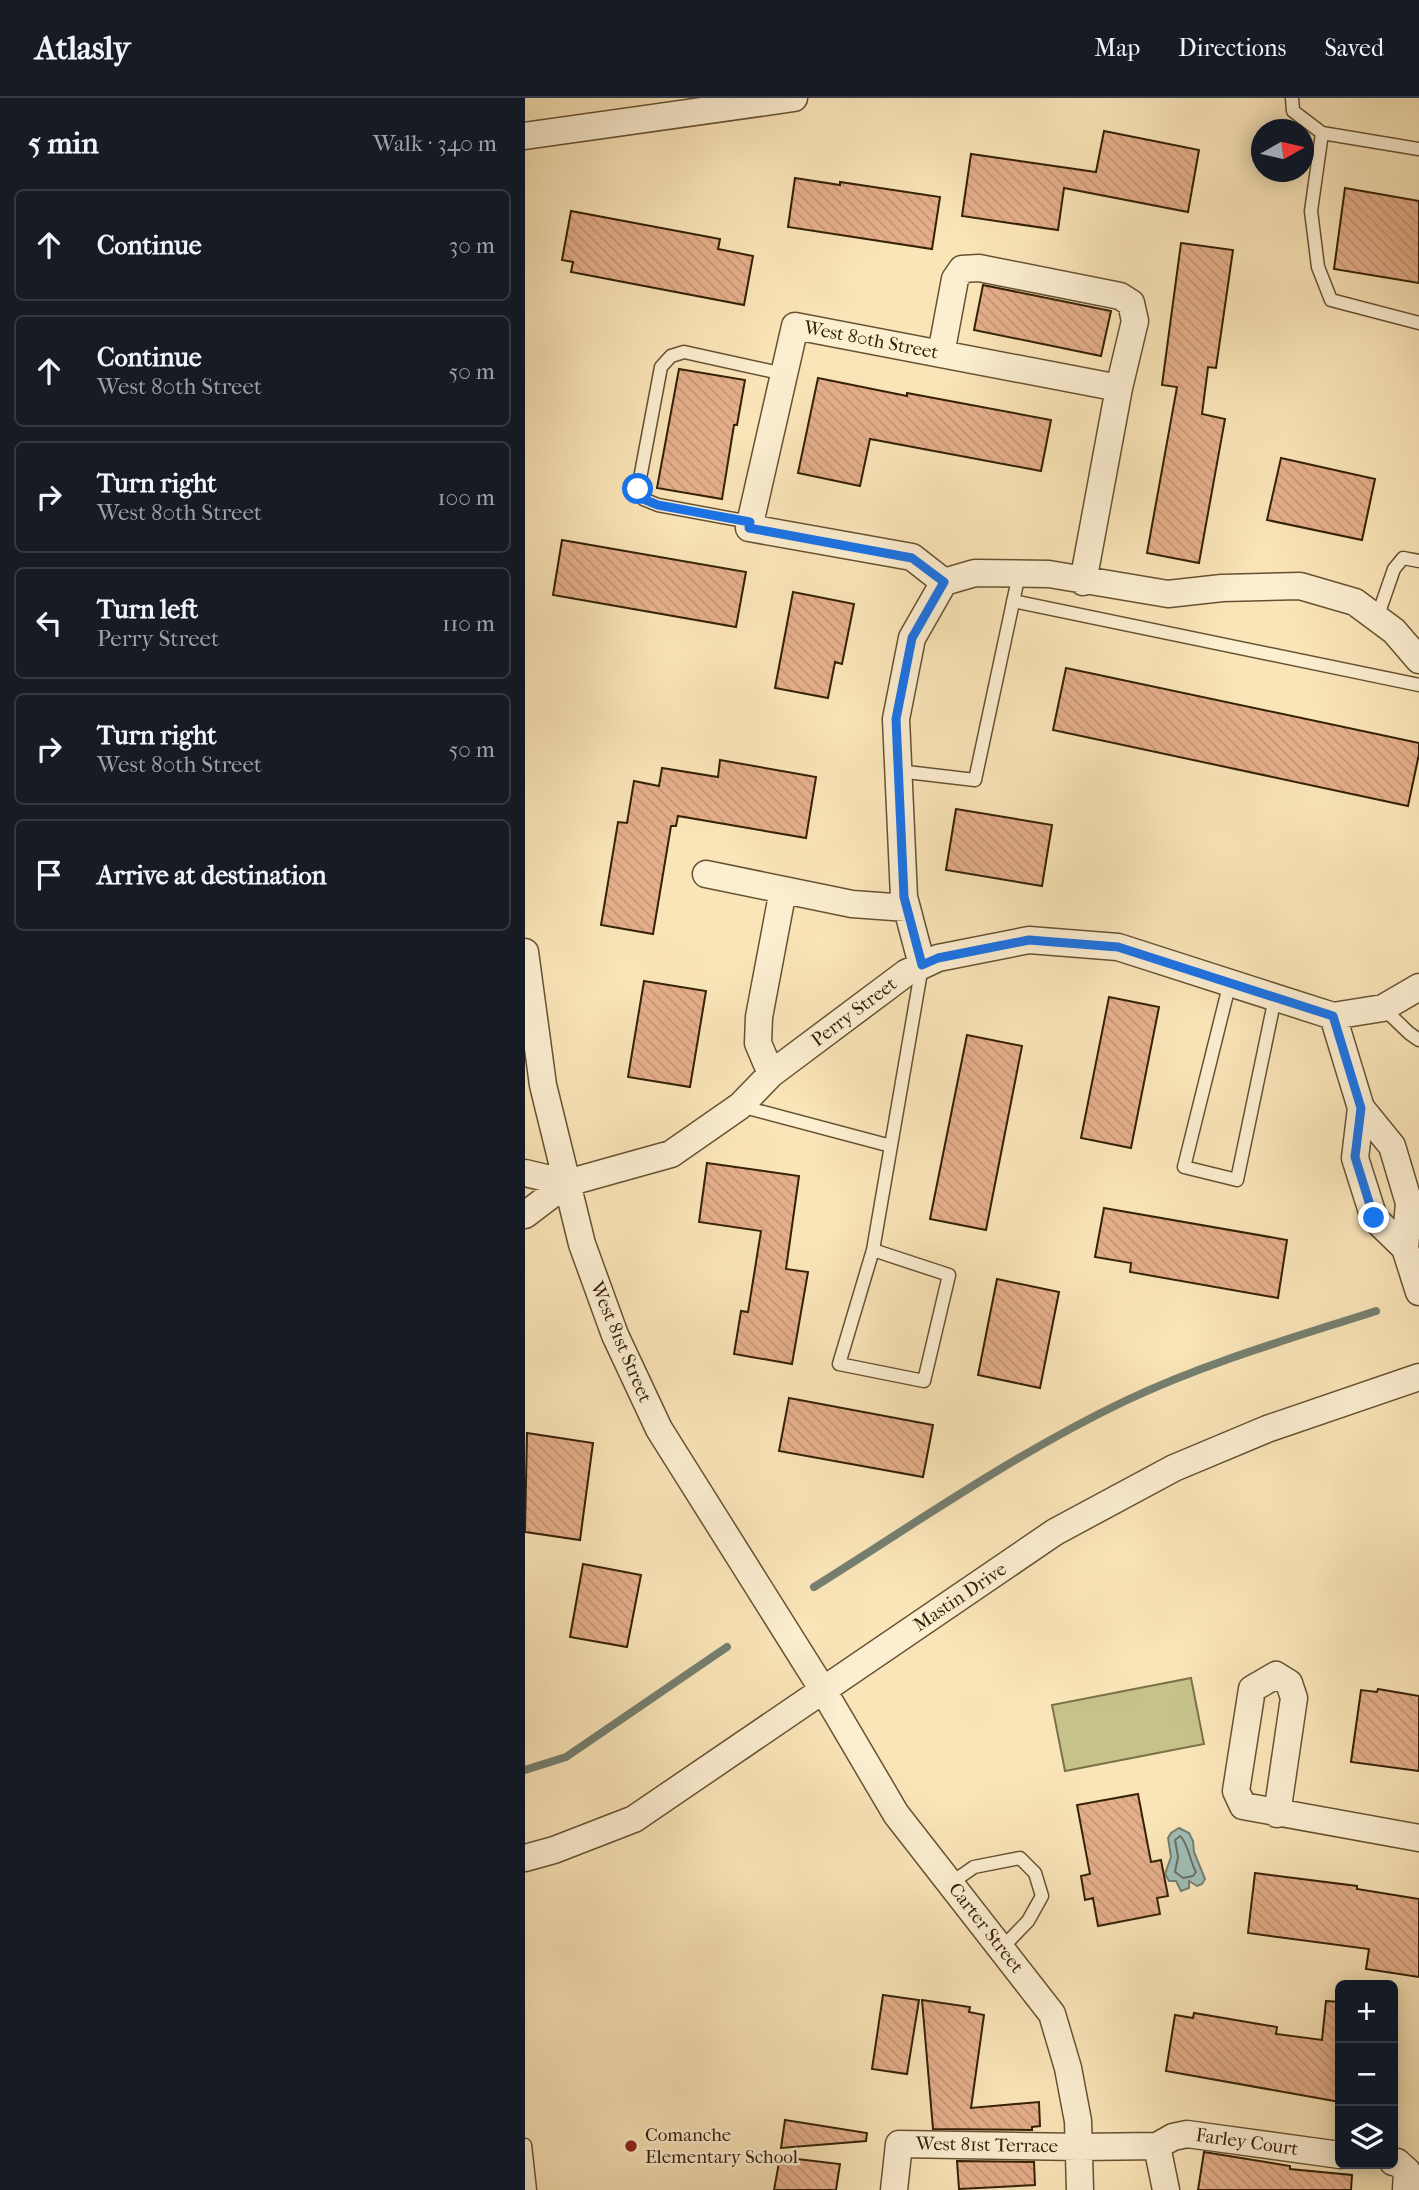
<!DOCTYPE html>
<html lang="en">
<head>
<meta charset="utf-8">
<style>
	:root { --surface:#171b24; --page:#20242c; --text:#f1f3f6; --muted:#9ea1a6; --line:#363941 }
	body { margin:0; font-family:"IM FELL French Canon",serif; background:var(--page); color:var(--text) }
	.controls { position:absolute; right:21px; bottom:21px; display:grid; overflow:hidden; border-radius:10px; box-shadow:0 4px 18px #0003 }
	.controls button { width:63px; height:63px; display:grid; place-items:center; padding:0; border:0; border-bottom:2px solid var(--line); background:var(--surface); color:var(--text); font:35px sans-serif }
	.compass { position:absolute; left:726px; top:21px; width:63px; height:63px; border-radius:50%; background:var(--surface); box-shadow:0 4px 18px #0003; rotate:82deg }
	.stop { position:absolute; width:21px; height:21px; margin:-16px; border:5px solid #1a73e8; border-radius:50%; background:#fff }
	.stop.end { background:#1a73e8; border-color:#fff; box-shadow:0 2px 7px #0008 }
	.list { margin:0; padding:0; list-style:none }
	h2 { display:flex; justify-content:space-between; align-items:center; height:91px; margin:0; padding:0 28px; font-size:30px }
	h2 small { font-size:23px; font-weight:400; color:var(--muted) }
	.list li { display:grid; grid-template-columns:46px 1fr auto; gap:21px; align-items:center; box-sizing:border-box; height:112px; margin:0 14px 14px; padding:0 14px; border:2px solid var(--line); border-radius:10px }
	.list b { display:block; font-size:26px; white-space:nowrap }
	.list p { margin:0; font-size:23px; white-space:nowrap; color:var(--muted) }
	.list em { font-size:23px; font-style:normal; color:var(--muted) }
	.icon { flex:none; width:38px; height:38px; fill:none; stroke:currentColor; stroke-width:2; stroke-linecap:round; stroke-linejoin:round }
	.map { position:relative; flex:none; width:894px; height:2092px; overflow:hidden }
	header { display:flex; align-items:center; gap:42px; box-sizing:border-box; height:98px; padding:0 35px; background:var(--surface); border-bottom:2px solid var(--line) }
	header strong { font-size:33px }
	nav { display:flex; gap:38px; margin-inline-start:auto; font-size:24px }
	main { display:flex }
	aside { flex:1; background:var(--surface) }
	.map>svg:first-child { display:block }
	.pitch { fill:#c5c28a; stroke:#7c7248; stroke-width:2 }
	.water { fill:#a0bdb6; stroke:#757f70; stroke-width:2 }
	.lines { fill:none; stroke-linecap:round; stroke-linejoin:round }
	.shore { stroke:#6a6f5e; stroke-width:2 }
	.stream { stroke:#757f70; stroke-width:8 }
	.building { fill:url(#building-back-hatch); stroke:#342106; stroke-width:2 }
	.service-casing { stroke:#665232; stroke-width:15 }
	.minor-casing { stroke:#665232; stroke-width:29 }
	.service { stroke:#fceed1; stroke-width:12 }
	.minor { stroke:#fceed1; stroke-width:26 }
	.route { stroke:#1a73e8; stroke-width:9 }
	.poi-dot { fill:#8f2418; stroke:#fceed1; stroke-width:2.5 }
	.labels { text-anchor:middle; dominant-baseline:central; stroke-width:5; stroke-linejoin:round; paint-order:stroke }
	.street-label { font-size:19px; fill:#342106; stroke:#fceed1 }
	.poi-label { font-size:19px; fill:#342106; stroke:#fceed1; text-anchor:start }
</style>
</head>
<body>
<header>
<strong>Atlasly</strong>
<nav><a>Map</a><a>Directions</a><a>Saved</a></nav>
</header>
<main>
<aside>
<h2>5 min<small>Walk · 340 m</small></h2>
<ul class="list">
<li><svg class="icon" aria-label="ahead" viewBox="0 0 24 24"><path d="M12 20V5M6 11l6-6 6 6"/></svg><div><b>Continue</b></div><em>30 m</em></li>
<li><svg class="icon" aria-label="ahead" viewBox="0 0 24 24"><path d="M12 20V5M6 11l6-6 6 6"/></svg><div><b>Continue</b><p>West 80th Street</p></div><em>50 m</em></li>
<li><svg class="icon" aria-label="right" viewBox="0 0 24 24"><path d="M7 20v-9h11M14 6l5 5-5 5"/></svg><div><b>Turn right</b><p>West 80th Street</p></div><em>100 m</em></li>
<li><svg class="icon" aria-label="left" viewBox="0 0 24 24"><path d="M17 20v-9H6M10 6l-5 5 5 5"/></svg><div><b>Turn left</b><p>Perry Street</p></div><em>110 m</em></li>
<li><svg class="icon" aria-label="right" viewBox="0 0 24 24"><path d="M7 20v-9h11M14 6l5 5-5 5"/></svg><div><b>Turn right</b><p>West 80th Street</p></div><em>50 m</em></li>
<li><svg class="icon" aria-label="arrive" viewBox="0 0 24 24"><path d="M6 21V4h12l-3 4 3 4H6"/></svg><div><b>Arrive at destination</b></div></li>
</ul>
</aside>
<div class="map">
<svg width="894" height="2092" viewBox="0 0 894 2092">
	<defs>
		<pattern id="building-back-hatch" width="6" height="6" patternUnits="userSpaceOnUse" patternTransform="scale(1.75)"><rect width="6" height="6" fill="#e5af8b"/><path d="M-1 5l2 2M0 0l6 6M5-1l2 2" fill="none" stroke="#c59676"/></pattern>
	</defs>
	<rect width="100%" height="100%" fill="#fae5b8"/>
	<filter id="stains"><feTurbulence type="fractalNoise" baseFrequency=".00286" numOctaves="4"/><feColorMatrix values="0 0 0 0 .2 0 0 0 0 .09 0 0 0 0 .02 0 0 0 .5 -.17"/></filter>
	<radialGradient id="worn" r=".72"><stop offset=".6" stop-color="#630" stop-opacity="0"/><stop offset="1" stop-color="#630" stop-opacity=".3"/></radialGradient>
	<path class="pitch" d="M 666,1580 L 679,1646 L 540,1673 L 527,1607 Z"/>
	<path class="water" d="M 654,1730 L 664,1735 L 668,1743 L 669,1754 L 680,1781 L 677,1786 L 672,1788 L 664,1783 L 664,1790 L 656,1793 L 651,1783 L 644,1783 L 640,1776 L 646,1759 L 643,1740 L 646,1735 Z"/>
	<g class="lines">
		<path class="shore" d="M 655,1738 C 663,1744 665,1764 671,1774 L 668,1778 L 658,1780 L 650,1774 L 653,1759 L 650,1742 Z"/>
		<path class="stream" d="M 289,1489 C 391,1425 491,1355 600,1303 C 680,1265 767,1240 851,1213
			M 0,1672 L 41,1659 L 202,1549"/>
	</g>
	<path class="building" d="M 579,33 L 674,52 L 663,114 L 539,90 L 533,132 L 437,118 L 446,56 L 571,74 Z
		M 270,80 L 315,87 L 315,84 L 415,99 L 407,151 L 263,129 Z
		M 820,90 L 894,103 L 894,185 L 809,171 Z
		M 46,113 L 195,141 L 193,151 L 228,158 L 219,207 L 46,174 L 48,164 L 37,162 Z
		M 656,145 L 708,152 L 691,270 L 683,269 L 677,316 L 700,321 L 674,465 L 622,455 L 652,289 L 637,287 Z
		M 458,187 L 586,213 L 576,258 L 449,232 Z
		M 154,271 L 220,282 L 212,327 L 209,327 L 197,401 L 132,390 Z
		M 293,280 L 382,298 L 382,295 L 526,322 L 516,373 L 345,341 L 335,388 L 273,375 Z
		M 756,360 L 850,381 L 837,442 L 742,422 Z
		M 37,442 L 221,474 L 211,529 L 28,497 Z
		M 268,494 L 329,506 L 317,566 L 310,564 L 303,600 L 250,590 Z
		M 541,570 L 894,645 L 894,656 L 883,708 L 528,632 Z
		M 195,662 L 291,679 L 281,740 L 153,718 L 151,728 L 146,728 L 128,836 L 76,827 L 93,724 L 102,725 L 109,683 L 134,688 L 137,670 L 193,679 Z
		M 431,711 L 527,727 L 517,788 L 421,772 Z
		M 119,883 L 181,893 L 165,989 L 103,979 Z
		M 584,899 L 634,909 L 606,1050 L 556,1040 Z
		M 442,937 L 497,948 L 461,1132 L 405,1121 Z
		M 182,1065 L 274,1078 L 261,1171 L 283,1174 L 267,1266 L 209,1256 L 216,1213 L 223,1214 L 236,1133 L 174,1124 Z
		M 579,1110 L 762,1142 L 753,1200 L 605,1174 L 606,1165 L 570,1159 Z
		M 472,1181 L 534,1194 L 515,1290 L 453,1277 Z
		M 264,1300 L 408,1327 L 398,1379 L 254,1353 Z
		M 2,1335 L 68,1345 L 55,1442 L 0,1434 Z
		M 58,1466 L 116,1477 L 102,1549 L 45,1539 Z
		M 853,1591 L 894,1598 L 894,1673 L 826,1664 L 836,1592 L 852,1594 Z
		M 613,1696 L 626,1764 L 636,1762 L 643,1798 L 632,1800 L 635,1816 L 573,1828 L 568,1800 L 560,1802 L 556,1778 L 565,1776 L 552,1707 Z
		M 730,1775 L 832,1788 L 832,1791 L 894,1801 L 894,1879 L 841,1871 L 844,1851 L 723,1835 Z
		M 358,1897 L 394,1902 L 382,1976 L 347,1971 Z
		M 397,1902 L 445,1909 L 444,1914 L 459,1917 L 446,2010 L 514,2004 L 515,2028 L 507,2029 L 507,2032 L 408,2031 Z
		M 801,1903 L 815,1904 L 815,2004 L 641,1973 L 650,1917 L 668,1920 L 669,1915 L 752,1929 L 751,1936 L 797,1942 Z
		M 260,2022 L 342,2035 L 341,2043 L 256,2050 Z
		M 679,2054 L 765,2068 L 765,2071 L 827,2077 L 826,2092 L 673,2092 Z
		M 255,2059 L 315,2066 L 311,2092 L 249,2092 Z
		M 432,2063 L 509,2064 L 510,2087 L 434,2091 Z"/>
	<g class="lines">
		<g class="service-casing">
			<path id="service" d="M 767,0 L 768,13 L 797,35 L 894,51
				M 797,35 L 786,113 L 793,169 L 806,202 L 894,225
				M 225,424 L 133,407 L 118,401 L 113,391 L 136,269 L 146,258 L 159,254 L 259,276
				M 488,503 L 894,587
				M 852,520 L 869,471 L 878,460 L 894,463
				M 373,673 L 450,682 L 494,476
				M 705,884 L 659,1069 L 712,1082 L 750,900
				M 858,910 L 884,935 L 894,942
				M 215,1008 L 366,1048
				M 348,1152 L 314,1266 L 399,1283 L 424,1177 L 348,1152 L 397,868
				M 426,1785 L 449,1769 L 495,1760 L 510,1775 L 517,1798 L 503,1823 L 477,1850
				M 0,2047 L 5,2092"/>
		</g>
		<g class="minor-casing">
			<path id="minor" d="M 0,38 L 269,0
				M 416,256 L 430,181 L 437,171 L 454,170 L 595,198 L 606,205 L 610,223 L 594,290
				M 419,484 L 387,459 L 224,430 L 270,228 L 594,290 L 558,484
				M 181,776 L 327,806 L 382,810
				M 0,854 L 18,987 L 57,1146 L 90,1237 L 134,1331 L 298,1592 L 371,1716 L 527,1916 L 543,1970 L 553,2023 L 555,2092
				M 397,867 L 379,799 L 371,621 L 387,540 L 419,484 L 450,475 L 524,476 L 643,496 L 697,490 L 775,488 L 830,504 L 869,533 L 894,562
				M 808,918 L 836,1010 L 867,1048 L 884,1105 L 880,1150 L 894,1194
				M 246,976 L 233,945 L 234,919 L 258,792
				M 836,1010 L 830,1060 L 849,1120 L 880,1150
				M 0,1075 L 42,1085
				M 0,1117 L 42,1085 L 146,1056 L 215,1008 L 246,976 L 381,875 L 413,860 L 504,842 L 593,849 L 808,918 L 858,910 L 894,889
				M 752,1716 L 769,1600 L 764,1585 L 751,1577 L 727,1591 L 711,1693 L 718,1708 L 894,1740
				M 0,1760 L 29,1752 L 109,1721 L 530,1434 L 649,1370 L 742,1331 L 894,1279
				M 632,2048 L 641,2092
				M 868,2064 L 872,2064 L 882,2073 L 881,2092
				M 369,2092 L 374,2046 L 554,2049 L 632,2048 L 648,2039 L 662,2036 L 815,2057"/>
		</g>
		<use href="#service" class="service"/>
		<use href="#minor" class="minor"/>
	</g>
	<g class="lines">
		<path class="route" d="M 113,391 L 118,401 L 133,407 L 225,424 L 224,430 L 387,460 L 419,484 L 387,540 L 371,621 L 379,799 L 397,867 L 413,860 L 504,842 L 593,849 L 808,918 L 836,1010 L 830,1059 L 849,1120"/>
	</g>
	<circle class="poi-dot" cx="106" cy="2048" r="7"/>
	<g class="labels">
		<g class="street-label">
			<text transform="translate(346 242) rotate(11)">West 80th Street</text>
			<text transform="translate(329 914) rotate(-37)">Perry Street</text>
			<text transform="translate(96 1244) rotate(67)">West 81st Street</text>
			<text transform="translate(435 1499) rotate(-34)">Mastin Drive</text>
			<text transform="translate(461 1830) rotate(52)">Carter Street</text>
			<text transform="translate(722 2044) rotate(8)">Farley Court</text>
			<text transform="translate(462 2047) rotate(1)">West 81st Terrace</text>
		</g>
		<g class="poi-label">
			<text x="120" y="2037">Comanche<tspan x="120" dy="22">Elementary School</tspan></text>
		</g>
	</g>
	<rect width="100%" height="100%" filter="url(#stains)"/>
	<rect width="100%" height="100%" fill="url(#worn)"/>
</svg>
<div class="controls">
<button>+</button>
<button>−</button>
<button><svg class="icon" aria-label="layers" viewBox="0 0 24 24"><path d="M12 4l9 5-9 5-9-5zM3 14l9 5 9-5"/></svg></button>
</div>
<svg class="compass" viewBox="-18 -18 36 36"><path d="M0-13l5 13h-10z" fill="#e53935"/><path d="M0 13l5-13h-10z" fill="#9ea1a6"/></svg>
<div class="stop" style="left:113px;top:391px"></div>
<div class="stop end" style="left:849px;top:1120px"></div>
</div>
</main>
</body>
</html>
